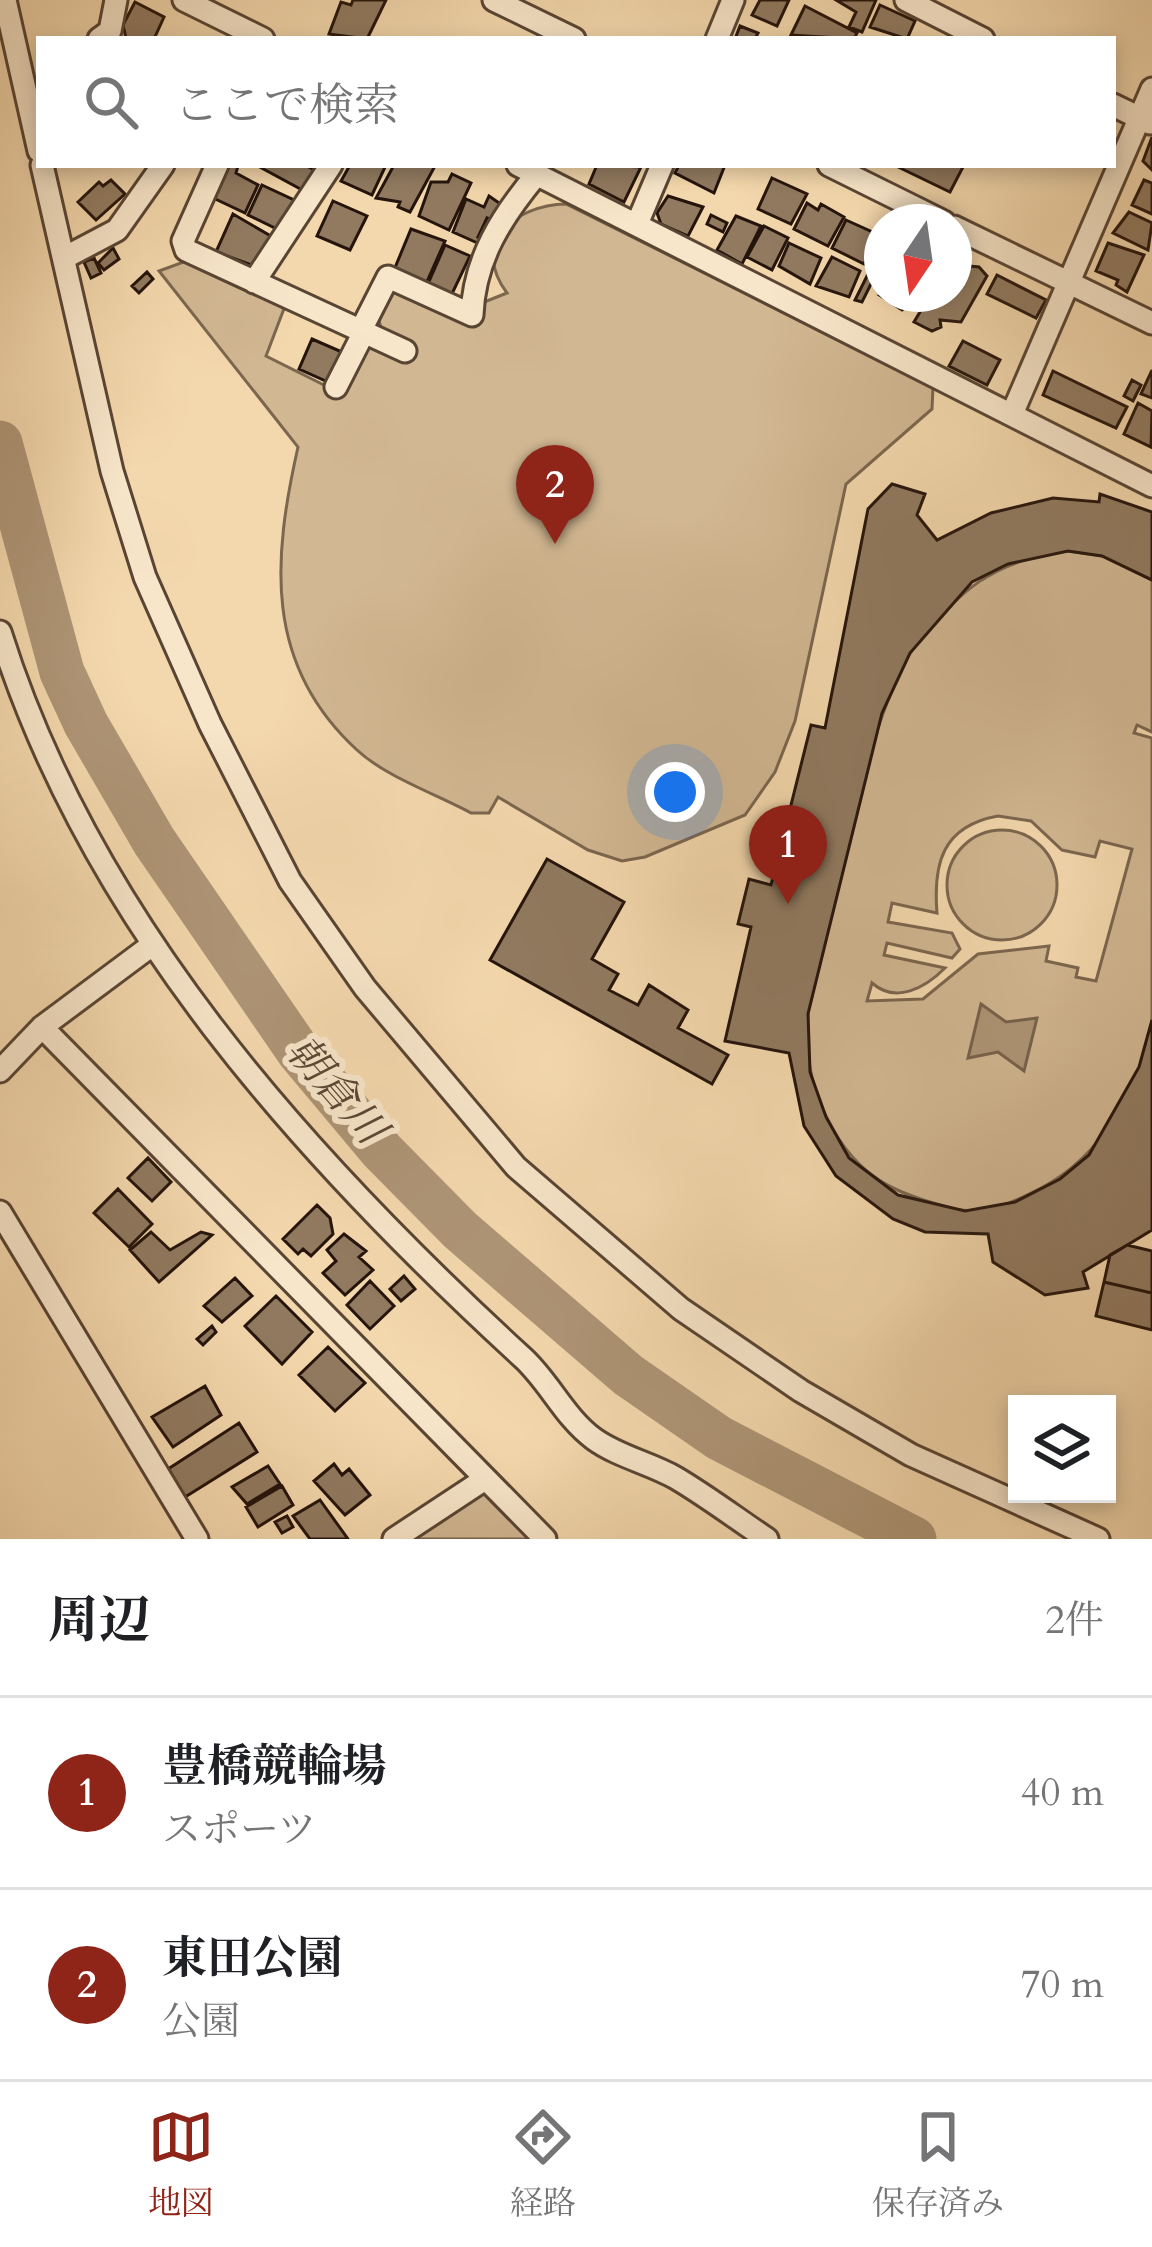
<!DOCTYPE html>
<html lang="ja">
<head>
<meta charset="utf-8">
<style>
	:root { --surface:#fff; --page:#f6f6f6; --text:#202124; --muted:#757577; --line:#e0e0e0; --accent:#8f2418 }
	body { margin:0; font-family:Cardo,"Noto Serif JP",serif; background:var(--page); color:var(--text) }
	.controls { position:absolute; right:36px; bottom:36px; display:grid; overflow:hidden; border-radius:0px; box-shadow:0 6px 18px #0003 }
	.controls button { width:108px; height:108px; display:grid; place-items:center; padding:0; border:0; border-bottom:3px solid var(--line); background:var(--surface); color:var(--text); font:60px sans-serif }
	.compass { position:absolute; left:864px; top:204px; width:108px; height:108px; border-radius:50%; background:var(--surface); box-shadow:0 6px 18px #0003; rotate:193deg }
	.you { position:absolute; left:675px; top:792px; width:42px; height:42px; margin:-30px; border:9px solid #fff; border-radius:50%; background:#1a73e8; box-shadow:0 0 0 18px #1a73e833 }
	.badge { display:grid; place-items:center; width:78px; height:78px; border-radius:50%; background:var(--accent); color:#fff; font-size:39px; font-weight:700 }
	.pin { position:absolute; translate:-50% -99px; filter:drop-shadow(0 3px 6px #0008) }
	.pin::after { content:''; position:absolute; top:63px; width:42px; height:36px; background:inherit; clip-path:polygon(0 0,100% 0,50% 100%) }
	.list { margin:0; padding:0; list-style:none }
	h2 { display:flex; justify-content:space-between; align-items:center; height:156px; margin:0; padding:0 48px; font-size:51px }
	h2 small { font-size:39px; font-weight:400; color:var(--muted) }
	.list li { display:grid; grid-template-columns:78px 1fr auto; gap:36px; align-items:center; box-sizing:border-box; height:192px; padding:0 48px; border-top:3px solid var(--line) }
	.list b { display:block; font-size:45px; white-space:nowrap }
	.list p { margin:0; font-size:39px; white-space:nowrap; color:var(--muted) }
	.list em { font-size:39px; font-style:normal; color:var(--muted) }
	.icon { flex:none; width:66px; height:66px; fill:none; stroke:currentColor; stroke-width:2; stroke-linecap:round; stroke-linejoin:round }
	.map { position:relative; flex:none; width:1152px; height:1539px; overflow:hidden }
	.search { position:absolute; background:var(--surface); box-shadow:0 6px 18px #0003; left:36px; right:36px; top:36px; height:132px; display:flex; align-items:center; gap:30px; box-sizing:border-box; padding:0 42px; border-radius:0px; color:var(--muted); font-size:45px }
	.sheet { height:540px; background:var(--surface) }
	nav { display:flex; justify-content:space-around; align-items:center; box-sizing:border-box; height:168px; border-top:3px solid var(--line); background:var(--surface); font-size:33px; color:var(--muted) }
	nav a { display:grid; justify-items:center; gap:6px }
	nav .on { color:var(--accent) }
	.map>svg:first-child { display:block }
	.green { fill:#d1b792; stroke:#7b664f; stroke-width:3; fill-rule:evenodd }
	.water { fill:#ae9576; stroke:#77614c; stroke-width:3 }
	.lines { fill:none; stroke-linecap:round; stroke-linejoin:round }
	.river { stroke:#ae9576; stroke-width:45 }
	.building { fill:#917a60; stroke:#25140c; stroke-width:3 }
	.minor-casing { stroke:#594534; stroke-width:27 }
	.minor { stroke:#f8e6ca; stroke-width:21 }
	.labels { text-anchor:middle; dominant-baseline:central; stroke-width:12; stroke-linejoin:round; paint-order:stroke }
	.water-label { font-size:42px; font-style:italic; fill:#5c4836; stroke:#f8e6ca }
</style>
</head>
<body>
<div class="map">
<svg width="1152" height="1539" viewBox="0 0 1152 1539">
	<rect width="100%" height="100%" fill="#f4d8ad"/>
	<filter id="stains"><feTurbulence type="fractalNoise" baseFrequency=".00167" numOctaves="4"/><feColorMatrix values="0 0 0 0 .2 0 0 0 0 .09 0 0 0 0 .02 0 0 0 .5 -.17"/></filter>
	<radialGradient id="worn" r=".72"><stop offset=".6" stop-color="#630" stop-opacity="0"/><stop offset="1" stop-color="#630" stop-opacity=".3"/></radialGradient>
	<path class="green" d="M 566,204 L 933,387 L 932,409 L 846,484 L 795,721 L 775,772 L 745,815 L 645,857 L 622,861 L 588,850 L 498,797 L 489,813 L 471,813 C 436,794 386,777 357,750 C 263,664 273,558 298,447 L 159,271 L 186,261 L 285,306 L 266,356 L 342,394 L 361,350 L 382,331 L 377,314 L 389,289 L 407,290 L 449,316 L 507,293 C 470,244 514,205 566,204 Z
		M 1068,551 L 1102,556 L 1152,580 L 1152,732 L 1137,725 L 1134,733 L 1152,738 C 1152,801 1152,865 1152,929 C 1152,958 1152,990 1152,1020 C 1144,1085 1100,1158 1041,1188 C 1014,1202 986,1216 955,1209 C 895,1194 857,1178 828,1120 C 811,1088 805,1051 808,1015 C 814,948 876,697 913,649 C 958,591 993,560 1068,551 ZM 998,816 L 1031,821 L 1062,850 L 1095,857 L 1100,841 L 1132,849 L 1096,981 L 1076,977 L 1078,968 L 1046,961 L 1049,946 L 978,954 L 923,999 L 867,1001 L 872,983 C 896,1004 925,988 945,968 L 884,955 L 887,943 L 952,958 L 960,949 L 952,933 L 888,922 L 892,903 L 937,913 C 933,864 942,826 998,816 Z
		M947 885a55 55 0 1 1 110 0a55 55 0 1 1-110 0Z
		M 485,1479 L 545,1539 L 394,1539 Z"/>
	<path class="water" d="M 981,1004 L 1006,1022 L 1037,1018 L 1024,1071 L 998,1052 L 968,1058 Z"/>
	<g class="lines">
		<path class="river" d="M 0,443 L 62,672 L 86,724 L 154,841 L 299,1052 L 382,1151 L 460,1230 L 628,1375 L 719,1438 L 914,1539"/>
	</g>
	<path class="building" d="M 353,0 L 386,0 L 367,39 L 329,34 L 341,2 L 351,5 Z
		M 760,0 L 789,0 L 777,26 L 752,15 Z
		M 836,0 L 876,0 L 862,32 L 849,27 L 856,12 Z
		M 135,2 L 164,17 L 154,39 L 126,38 L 123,25 Z
		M 880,5 L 915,21 L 907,39 L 870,27 Z
		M 805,6 L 857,33 L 854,39 L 791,35 Z
		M 740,26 L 758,33 L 755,39 L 735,39 Z
		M 1152,137 L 1152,170 L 1143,161 Z
		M 220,165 L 238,166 L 236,173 L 258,185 L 245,213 L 207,195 Z
		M 256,165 L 305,165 L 318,172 L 306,192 Z
		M 350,165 L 386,165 L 372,195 L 341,181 Z
		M 394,165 L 435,166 L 410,212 L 398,207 L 400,202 L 376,198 Z
		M 597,165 L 641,167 L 624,202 L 589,184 Z
		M 679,165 L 725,165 L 714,193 L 675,173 Z
		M 894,165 L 964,165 L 950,192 Z
		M 452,174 L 471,183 L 449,230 L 419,216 L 431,182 L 448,182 Z
		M 772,178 L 807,194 L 791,224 L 758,209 Z
		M 111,180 L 125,194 L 96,220 L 78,202 L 99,182 L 103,186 Z
		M 1144,180 L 1152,183 L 1152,214 L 1132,205 Z
		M 262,185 L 294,200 L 279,230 L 248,215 Z
		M 489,196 L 502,205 L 495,221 L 487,218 L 478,237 L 484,239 L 482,245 L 453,232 L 466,199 L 484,207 Z
		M 668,196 L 703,207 L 688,236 L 661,224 L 657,213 Z
		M 333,201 L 367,216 L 350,250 L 317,236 Z
		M 807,203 L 818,210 L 821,204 L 844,217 L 828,246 L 794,229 Z
		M 1129,212 L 1152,223 L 1148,250 L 1113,233 Z
		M 233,214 L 276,239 L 260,268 L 216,252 Z
		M 711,215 L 727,223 L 723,232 L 707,224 Z
		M 736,216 L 761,226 L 742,264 L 717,250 Z
		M 846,220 L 879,235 L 864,264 L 832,248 Z
		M 764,226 L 788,238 L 772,270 L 747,257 Z
		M 411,229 L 445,241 L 425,286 L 394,270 Z
		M 789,243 L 821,258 L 810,284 L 779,266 Z
		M 1108,243 L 1144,255 L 1127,292 L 1116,285 L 1118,280 L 1096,271 Z
		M 445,245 L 470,256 L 450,298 L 427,286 Z
		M 882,246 L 882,262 L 862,302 L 855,300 Z
		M 113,248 L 119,259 L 104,270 L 98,263 Z
		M 832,257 L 860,271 L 849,297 L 816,286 Z
		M 94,258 L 101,273 L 91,278 L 84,262 Z
		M 959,265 L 979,267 L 987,276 L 961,322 L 940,320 L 941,327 L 932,331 L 914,322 L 920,312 L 908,305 L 902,310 L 881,296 L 954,294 L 954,267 Z
		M 147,272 L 153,279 L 139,293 L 132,286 Z
		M 997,275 L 1046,300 L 1036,318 L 987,294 Z
		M 312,339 L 342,352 L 328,382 L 299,369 Z
		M 963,341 L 1000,360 L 987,385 L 949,366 Z
		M 1152,370 L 1152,398 L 1141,394 Z
		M 1053,371 L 1127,407 L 1116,428 L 1043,395 Z
		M 1132,380 L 1141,385 L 1133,401 L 1124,396 Z
		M 1138,403 L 1152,411 L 1151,447 L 1124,434 Z
		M 892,484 L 925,494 L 917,515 L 937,540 L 991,513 L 1053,498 L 1099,502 L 1100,494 L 1152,512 L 1152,580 L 1102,556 L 1068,551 L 1008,564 L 972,582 L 910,653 L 882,713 L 808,1014 L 810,1072 L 826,1117 L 849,1158 L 898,1195 L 965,1211 L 1015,1202 L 1060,1179 L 1089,1155 L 1139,1067 L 1152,1020 L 1152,1230 L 1083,1272 L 1088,1288 L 1045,1295 L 993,1262 L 988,1234 L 925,1232 L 893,1219 L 836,1176 L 804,1126 L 789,1053 L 725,1041 L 751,927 L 738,924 L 749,879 L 771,885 L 811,725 L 825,728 L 868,509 Z
		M 547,859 L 624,902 L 592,959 L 618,974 L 609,990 L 638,1005 L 649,985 L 688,1010 L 678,1028 L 728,1055 L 712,1084 L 490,960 Z
		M 148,1158 L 171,1182 L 152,1201 L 128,1178 Z
		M 118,1189 L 152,1224 L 129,1247 L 94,1213 Z
		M 317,1205 L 330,1218 L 333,1234 L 311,1256 L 303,1249 L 298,1254 L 283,1239 Z
		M 151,1232 L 170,1250 L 201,1232 L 212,1235 L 159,1282 L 130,1250 Z
		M 344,1234 L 366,1251 L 359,1257 L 373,1270 L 345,1295 L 323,1273 L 336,1261 L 327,1250 Z
		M 1127,1245 L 1152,1251 L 1152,1293 L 1104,1282 L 1110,1255 Z
		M 404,1276 L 415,1289 L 401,1301 L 390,1289 Z
		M 235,1278 L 252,1296 L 222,1322 L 204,1306 Z
		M 370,1281 L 394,1306 L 370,1329 L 347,1305 Z
		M 1104,1282 L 1152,1293 L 1152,1330 L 1096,1316 Z
		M 276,1296 L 312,1332 L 282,1364 L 245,1326 Z
		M 212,1326 L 216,1332 L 203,1345 L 197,1339 Z
		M 328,1347 L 365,1383 L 335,1411 L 299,1375 Z
		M 205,1386 L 221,1415 L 173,1447 L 152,1417 Z
		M 239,1423 L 257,1452 L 182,1499 L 165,1471 Z
		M 334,1464 L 342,1475 L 349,1469 L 370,1495 L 345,1515 L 314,1481 Z
		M 268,1466 L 280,1484 L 247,1504 L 232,1487 Z
		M 282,1486 L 293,1505 L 258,1527 L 246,1507 Z
		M 320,1500 L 348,1539 L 310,1539 L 293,1516 Z
		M 287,1516 L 293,1527 L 282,1533 L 275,1522 Z"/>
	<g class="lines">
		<g class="minor-casing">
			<path id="minor" d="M 5,0 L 39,151
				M 184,0 L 263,39
				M 494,0 L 574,39
				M 906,0 L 983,39
				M 99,39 L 110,31 L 116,0
				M 717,39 L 733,0
				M 1113,105 L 1150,123
				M 42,165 L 112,471 L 145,577 L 210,724 L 290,881 L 365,988 L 516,1167 L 681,1309 L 801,1391 L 911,1455 L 1098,1539
				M 217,165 L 183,241 L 186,250 L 405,351
				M 518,165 L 1152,486
				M 829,165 L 944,222
				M 637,224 L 662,165
				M 954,227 L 1152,323
				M 64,258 L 117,230 L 163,165
				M 254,282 L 331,165
				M 361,330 L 388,277 L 472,315 C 474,259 502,216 537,174
				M 336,387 L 364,332
				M 1012,414 L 1152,89
				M 0,632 C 90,920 304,1157 522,1357 C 549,1381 564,1417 594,1439 C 619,1457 650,1463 676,1478 C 708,1497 737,1519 767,1539
				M 42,1027 L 545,1539
				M 0,1071 L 42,1027 L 152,945
				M 0,1212 L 197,1539
				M 394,1539 L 485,1479"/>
		</g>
		<use href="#minor" class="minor"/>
	</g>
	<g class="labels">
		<g class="water-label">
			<text transform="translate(336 1090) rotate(49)">朝倉川</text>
		</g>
	</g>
	<rect width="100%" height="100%" filter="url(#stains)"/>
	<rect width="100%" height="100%" fill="url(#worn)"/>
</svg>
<div class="controls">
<button><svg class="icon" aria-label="layers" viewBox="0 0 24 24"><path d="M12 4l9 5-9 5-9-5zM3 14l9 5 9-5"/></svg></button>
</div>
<svg class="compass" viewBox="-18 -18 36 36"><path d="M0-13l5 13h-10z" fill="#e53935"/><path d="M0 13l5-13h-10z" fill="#757577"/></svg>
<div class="you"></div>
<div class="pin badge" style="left:788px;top:904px">1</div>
<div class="pin badge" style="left:555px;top:544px">2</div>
<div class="search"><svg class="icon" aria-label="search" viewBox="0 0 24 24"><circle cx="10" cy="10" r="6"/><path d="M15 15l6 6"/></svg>ここで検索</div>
</div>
<section class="sheet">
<h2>周辺<small>2件</small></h2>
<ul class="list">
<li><span class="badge">1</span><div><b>豊橋競輪場</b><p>スポーツ</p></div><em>40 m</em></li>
<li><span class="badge">2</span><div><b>東田公園</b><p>公園</p></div><em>70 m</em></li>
</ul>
</section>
<nav>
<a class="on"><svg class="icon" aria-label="map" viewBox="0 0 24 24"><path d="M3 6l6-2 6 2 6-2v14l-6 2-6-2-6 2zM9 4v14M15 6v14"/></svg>地図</a>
<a><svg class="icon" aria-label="directions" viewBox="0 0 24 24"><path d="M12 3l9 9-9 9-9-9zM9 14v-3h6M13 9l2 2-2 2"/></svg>経路</a>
<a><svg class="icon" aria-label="saved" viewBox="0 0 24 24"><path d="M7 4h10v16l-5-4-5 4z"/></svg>保存済み</a>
</nav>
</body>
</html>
